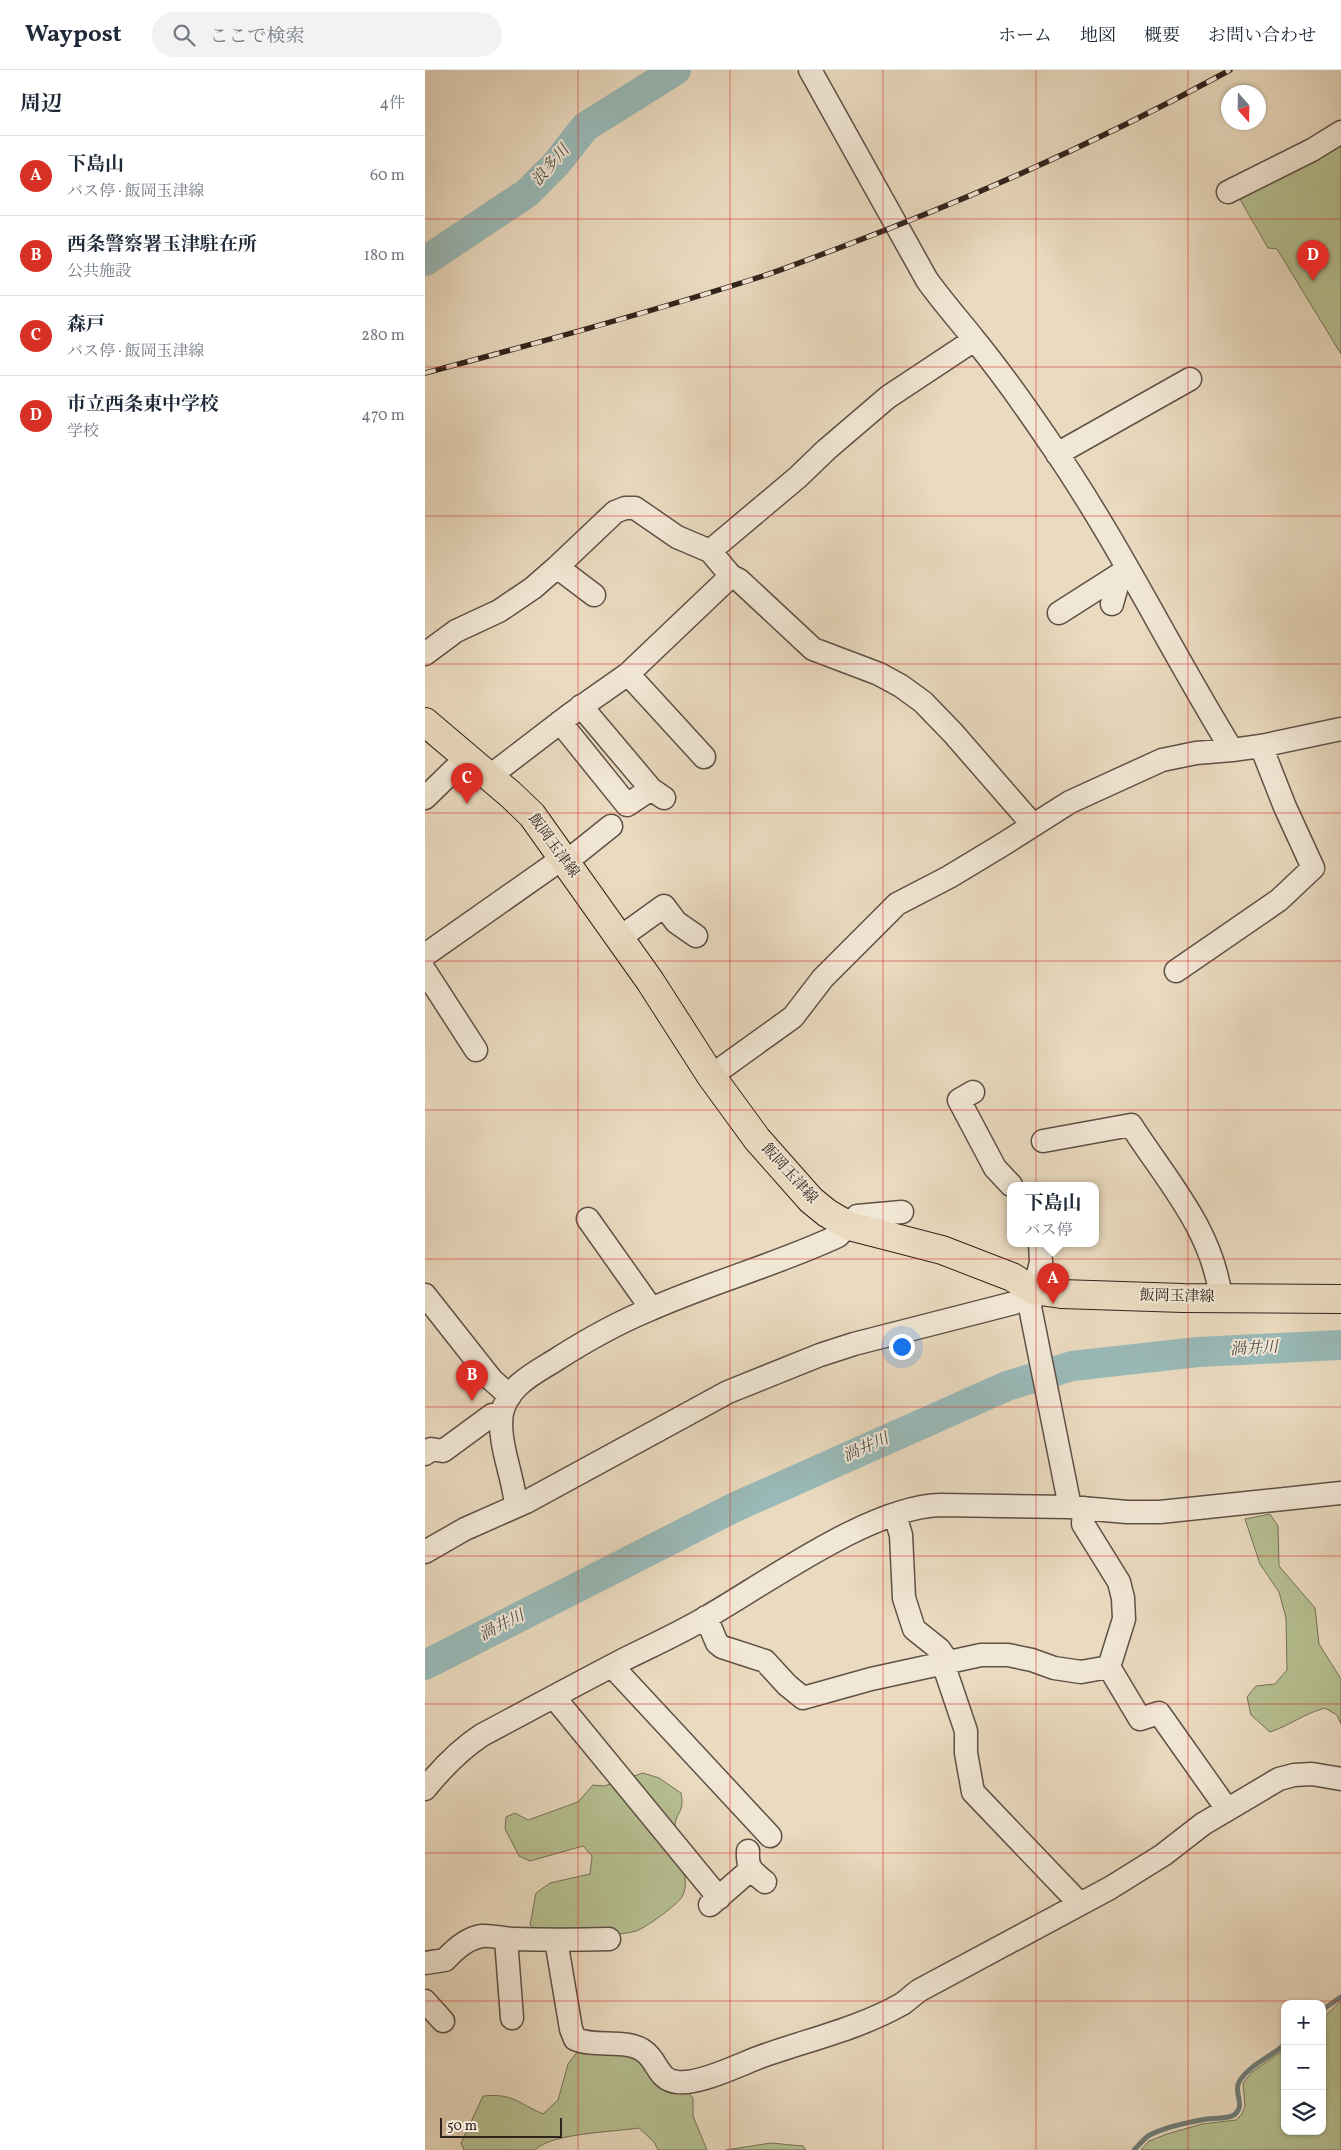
<!DOCTYPE html>
<html lang="ja">
<head>
<meta charset="utf-8">
<style>
	:root { --surface:#fff; --page:#f2f2f3; --text:#1f2937; --muted:#747a83; --line:#e0e1e3; --accent:#d93025 }
	body { margin:0; font-family:Vollkorn,"Noto Serif JP",serif; background:var(--page); color:var(--text) }
	.controls { position:absolute; right:15px; bottom:15px; display:grid; overflow:hidden; border-radius:10px; box-shadow:0 1px 4px #0004 }
	.controls button { width:45px; height:45px; display:grid; place-items:center; padding:0; border:0; border-bottom:1px solid var(--line); background:var(--surface); color:var(--text); font:25px sans-serif }
	.compass { position:absolute; left:796px; top:15px; width:45px; height:45px; border-radius:50%; background:var(--surface); box-shadow:0 1px 4px #0004; rotate:160deg }
	.scale { position:absolute; left:15px; bottom:12px; width:122px; box-sizing:border-box; padding-left:5px; border:2px solid #30231d; border-top:0; font-size:14px; line-height:18px; white-space:nowrap; color:#30231d; -webkit-text-stroke:4px #f1e7d5; paint-order:stroke }
	.you { position:absolute; left:476px; top:1276px; width:18px; height:18px; margin:-12px; border:4px solid #fff; border-radius:50%; background:#1a73e8; box-shadow:0 0 0 8px #1a73e833 }
	.badge { display:grid; place-items:center; width:32px; height:32px; border-radius:50%; background:var(--accent); color:#fff; font-size:16px; font-weight:700 }
	.pin { position:absolute; translate:-50% -41px; filter:drop-shadow(0 1px 2px #0008) }
	.pin::after { content:''; position:absolute; top:26px; width:18px; height:15px; background:inherit; clip-path:polygon(0 0,100% 0,50% 100%) }
	.popup { position:absolute; left:582px; top:1112px; width:92px; height:65px; box-sizing:border-box; display:grid; place-content:center; border-radius:10px; background:var(--surface); filter:drop-shadow(0 1px 4px #0005); font-size:16px; white-space:nowrap; color:var(--muted) }
	.popup b { font-size:19px; color:var(--text) }
	.popup::after { content:''; position:absolute; left:50%; top:100%; margin-left:-10px; border:10px solid transparent; border-top-color:var(--surface) }
	.list { margin:0; padding:0; list-style:none }
	h2 { display:flex; justify-content:space-between; align-items:center; height:65px; margin:0; padding:0 20px; font-size:21px }
	h2 small { font-size:16px; font-weight:400; color:var(--muted) }
	.list li { display:grid; grid-template-columns:32px 1fr auto; gap:15px; align-items:center; box-sizing:border-box; height:80px; padding:0 20px; border-top:1px solid var(--line) }
	.list b { display:block; font-size:19px; white-space:nowrap }
	.list p { margin:0; font-size:16px; white-space:nowrap; color:var(--muted) }
	.list em { font-size:16px; font-style:normal; color:var(--muted) }
	.icon { flex:none; width:28px; height:28px; fill:none; stroke:currentColor; stroke-width:2; stroke-linecap:round; stroke-linejoin:round }
	.map { position:relative; flex:none; width:916px; height:2080px; overflow:hidden }
	header { display:flex; align-items:center; gap:30px; box-sizing:border-box; height:70px; padding:0 25px; background:var(--surface); border-bottom:1px solid var(--line) }
	header strong { font-size:24px }
	nav { display:flex; gap:28px; margin-inline-start:auto; font-size:18px }
	.search { width:350px; height:45px; background:var(--page); display:flex; align-items:center; gap:12px; box-sizing:border-box; padding:0 18px; border-radius:28px; color:var(--muted); font-size:19px }
	main { display:flex }
	aside { flex:1; background:var(--surface) }
	.map>svg:first-child { display:block }
	.green { fill:#b6c092; stroke:#737258 }
	.lines { fill:none; stroke-linecap:round; stroke-linejoin:round }
	.stream { stroke:#6f7e7a; stroke-width:5 }
	.river { stroke:#99bab8; stroke-width:30 }
	.minor-casing { stroke:#5e5146; stroke-width:25 }
	.major-casing { stroke:#30231d; stroke-width:30 }
	.minor { stroke:#f1e7d5; stroke-width:22 }
	.major { stroke:#eadabf; stroke-width:28 }
	.rail-casing { stroke:#30231d; stroke-width:5.5 }
	.rail { stroke:#f1e7d5; stroke-width:4; stroke-dasharray:11; stroke-linecap:butt }
	.grid { fill:none; stroke:#d62828; stroke-width:1; stroke-opacity:0.55 }
	.labels { text-anchor:middle; dominant-baseline:central; stroke-width:4; stroke-linejoin:round; paint-order:stroke }
	.street-label { font-size:15px; fill:#30231d; stroke:#f1e7d5 }
	.water-label { font-size:16px; font-style:italic; fill:#50504c; stroke:#f1e7d5 }
</style>
</head>
<body>
<header>
<strong>Waypost</strong>
<div class="search"><svg class="icon" aria-label="search" viewBox="0 0 24 24"><circle cx="10" cy="10" r="6"/><path d="M15 15l6 6"/></svg>ここで検索</div>
<nav><a>ホーム</a><a>地図</a><a>概要</a><a>お問い合わせ</a></nav>
</header>
<main>
<aside>
<h2>周辺<small>4件</small></h2>
<ul class="list">
<li><span class="badge">A</span><div><b>下島山</b><p>バス停 · 飯岡玉津線</p></div><em>60 m</em></li>
<li><span class="badge">B</span><div><b>西条警察署玉津駐在所</b><p>公共施設</p></div><em>180 m</em></li>
<li><span class="badge">C</span><div><b>森戸</b><p>バス停 · 飯岡玉津線</p></div><em>280 m</em></li>
<li><span class="badge">D</span><div><b>市立西条東中学校</b><p>学校</p></div><em>470 m</em></li>
</ul>
</aside>
<div class="map">
<svg width="916" height="2080" viewBox="0 0 916 2080">
	<rect width="100%" height="100%" fill="#eadabf"/>
	<filter id="stains"><feTurbulence type="fractalNoise" baseFrequency=".004" numOctaves="4"/><feColorMatrix values="0 0 0 0 .2 0 0 0 0 .09 0 0 0 0 .02 0 0 0 .5 -.17"/></filter>
	<radialGradient id="worn" r=".72"><stop offset=".6" stop-color="#630" stop-opacity="0"/><stop offset="1" stop-color="#630" stop-opacity=".3"/></radialGradient>
	<path class="green" d="M 916,68 L 916,284 L 852,179 L 843,178 L 812,124 Z
		M 845,1444 L 853,1456 L 854,1496 L 890,1538 L 894,1574 L 916,1609 L 916,1654 L 912,1645 L 900,1638 C 878,1644 866,1655 845,1662 L 826,1645 L 822,1627 L 831,1616 L 850,1614 L 862,1600 L 861,1548 L 854,1522 L 835,1494 L 820,1449 Z
		M 218,1703 L 234,1708 L 256,1723 C 260,1743 251,1741 250,1756 C 248,1777 268,1808 257,1827 C 251,1836 220,1858 211,1861 C 191,1867 135,1866 115,1861 C 111,1860 108,1857 105,1855 L 111,1823 L 125,1813 L 165,1804 L 167,1786 L 158,1776 L 105,1791 L 94,1786 L 80,1759 L 81,1747 L 90,1743 L 103,1750 L 153,1732 L 168,1715 L 179,1716 Z
		M 916,1931 L 916,2080 L 716,2080 L 724,2071 L 742,2064 L 777,2054 L 811,2050 L 817,2044 L 820,2036 L 818,2013 L 827,2002 L 860,1979 L 860,2061 L 897,2061 L 897,1949 Z
		M 198,1979 L 261,2020 L 268,2028 L 268,2046 L 282,2080 L 233,2080 L 229,2072 L 214,2058 C 189,2062 126,2063 110,2080 L 39,2080 L 36,2073 L 58,2026 C 88,2023 93,2033 118,2044 L 133,2030 L 143,1994 L 153,1981 Z
		M 346,2073 L 378,2076 L 381,2080 L 301,2080 Z"/>
	<g class="lines">
		<path class="stream" d="M 897,1940 L 916,1927
			M 709,2080 C 713,2076 718,2070 723,2066 C 739,2057 764,2052 782,2049 C 790,2048 802,2049 809,2045 C 822,2035 807,2023 815,2010 C 826,1994 846,1987 860,1974"/>
		<path class="river" d="M 0,191 L 102,123 L 131,94 L 160,57 L 251,0
			M 0,1595 L 308,1438 L 582,1316 L 647,1296 L 773,1282 L 916,1275"/>
		<g class="minor-casing">
			<path id="minor" d="M 385,0 L 502,210 C 517,231 533,249 549,269 C 575,301 600,336 623,370 C 692,469 744,578 807,680 L 836,676 L 916,659
				M 803,122 L 887,80 L 916,62
				M 632,384 L 765,309
				M 285,481 L 373,407 L 401,380 L 463,327 L 549,270
				M 306,506 L 314,510 L 388,579 L 454,604 L 476,616 L 498,632 L 528,663 L 608,755
				M 687,534 L 695,505
				M 634,543 L 703,499
				M 0,584 L 31,561 L 74,541 L 108,518 L 132,497
				M 203,604 L 279,687
				M 156,636 L 226,719 L 239,728
				M 135,652 L 202,735 L 226,719
				M 65,706 L 146,644 L 203,604 L 306,506 L 285,481 L 252,467 L 210,438 L 200,438 L 190,442 L 132,497 L 169,525
				M 0,728 L 42,687
				M 141,792 L 186,756
				M 193,869 L 239,836 L 251,852 L 271,866
				M 0,885 L 138,788
				M 0,901 L 51,980
				M 751,901 L 854,830 L 888,798 L 860,737 L 836,676
				M 286,1006 L 368,947 L 398,908 L 472,834 L 524,807 L 577,775 L 645,732 L 737,690 L 771,683 L 807,680
				M 548,1022 L 534,1030 L 570,1098 L 586,1115
				M 618,1071 L 706,1055 C 742,1111 787,1159 796,1228
				M 163,1149 L 226,1238
				M 615,1173 L 616,1192 L 605,1237 L 645,1437
				M 0,1225 L 67,1310 L 85,1326
				M 0,1384 L 6,1379 L 18,1381 L 67,1345 L 77,1344
				M 91,1436 C 89,1407 72,1372 77,1343 C 83,1316 108,1304 129,1291 C 160,1271 192,1253 226,1239 C 287,1212 353,1194 413,1166 L 432,1146 L 477,1142
				M 659,1438 L 658,1454 L 694,1512 L 698,1528 L 699,1549 L 684,1597 L 715,1649 L 734,1643 L 802,1739
				M 470,1445 L 476,1465 L 479,1528 L 489,1559 L 514,1579 L 519,1586 L 520,1599 L 541,1661 L 541,1683 L 548,1722 L 655,1834
				M 0,1482 L 40,1459 L 101,1432 L 303,1322 L 395,1285 L 429,1274 L 589,1233 L 608,1220
				M 281,1547 L 292,1573 L 297,1577 L 340,1591 L 362,1615 L 378,1628 L 446,1609 L 556,1585 L 583,1585 L 607,1590 L 629,1598 L 656,1602 L 684,1597
				M 187,1596 L 345,1766
				M 129,1627 L 294,1828
				M 0,1719 C 17,1698 34,1680 57,1665 C 104,1640 150,1615 198,1590 C 226,1576 255,1563 282,1547 C 343,1512 447,1436 516,1435 L 645,1437 L 702,1442 L 735,1442 L 916,1423
				M 323,1781 C 322,1799 327,1801 340,1812
				M 285,1835 L 325,1800
				M 81,1869 L 87,1948
				M 131,1870 L 146,1959 L 150,1969 C 170,1978 203,1968 220,1982 C 233,1992 233,2010 252,2012 C 273,2015 314,1995 335,1987 C 382,1970 433,1959 477,1934 C 483,1930 489,1924 495,1920 L 685,1818 L 738,1785 L 778,1754 L 854,1709 L 869,1705 L 887,1704 L 916,1709
				M 0,1893 L 20,1890 C 30,1879 42,1868 57,1866 C 67,1865 78,1869 88,1869 C 120,1870 152,1870 184,1869
				M 0,1931 L 18,1951"/>
		</g>
		<g class="major-casing">
			<path id="major" d="M 0,652 L 85,724 L 107,745 L 225,911 L 286,1006 L 332,1069 L 386,1130 L 402,1143 L 424,1156 L 517,1180 L 587,1207 L 608,1220 L 636,1224 L 758,1228 L 916,1229"/>
		</g>
		<use href="#minor" class="minor"/>
		<use href="#major" class="major"/>
		<g class="rail-casing">
			<path id="rail" d="M 0,303 C 113,273 226,242 338,206 C 365,197 392,186 419,176 C 552,126 681,68 805,0"/>
		</g>
		<use href="#rail" class="rail"/>
	</g>
	<path class="grid" d="M 153,0 L 153,2080M 305,0 L 305,2080M 458,0 L 458,2080M 611,0 L 611,2080M 763,0 L 763,2080M 0,149 L 916,149M 0,297 L 916,297M 0,446 L 916,446M 0,594 L 916,594M 0,743 L 916,743M 0,891 L 916,891M 0,1040 L 916,1040M 0,1189 L 916,1189M 0,1337 L 916,1337M 0,1486 L 916,1486M 0,1634 L 916,1634M 0,1783 L 916,1783M 0,1931 L 916,1931"/>
	<g class="labels">
		<g class="street-label">
			<text transform="translate(128 776) rotate(54)">飯岡玉津線</text>
			<text transform="translate(364 1104) rotate(48)">飯岡玉津線</text>
			<text transform="translate(752 1227) rotate(1)">飯岡玉津線</text>
		</g>
		<g class="water-label">
			<text transform="translate(126 96) rotate(-49)">浪多川</text>
			<text transform="translate(829 1279) rotate(-3)">渦井川</text>
			<text transform="translate(441 1378) rotate(-24)">渦井川</text>
			<text transform="translate(77 1556) rotate(-27)">渦井川</text>
		</g>
	</g>
	<rect width="100%" height="100%" filter="url(#stains)"/>
	<rect width="100%" height="100%" fill="url(#worn)"/>
</svg>
<div class="controls">
<button>+</button>
<button>−</button>
<button><svg class="icon" aria-label="layers" viewBox="0 0 24 24"><path d="M12 4l9 5-9 5-9-5zM3 14l9 5 9-5"/></svg></button>
</div>
<svg class="compass" viewBox="-18 -18 36 36"><path d="M0-13l5 13h-10z" fill="#e53935"/><path d="M0 13l5-13h-10z" fill="#747a83"/></svg>
<div class="scale">50 m</div>
<div class="you"></div>
<div class="pin badge" style="left:628px;top:1234px">A</div>
<div class="popup"><b>下島山</b>バス停</div>
<div class="pin badge" style="left:47px;top:1331px">B</div>
<div class="pin badge" style="left:42px;top:734px">C</div>
<div class="pin badge" style="left:888px;top:211px">D</div>
</div>
</main>
</body>
</html>
